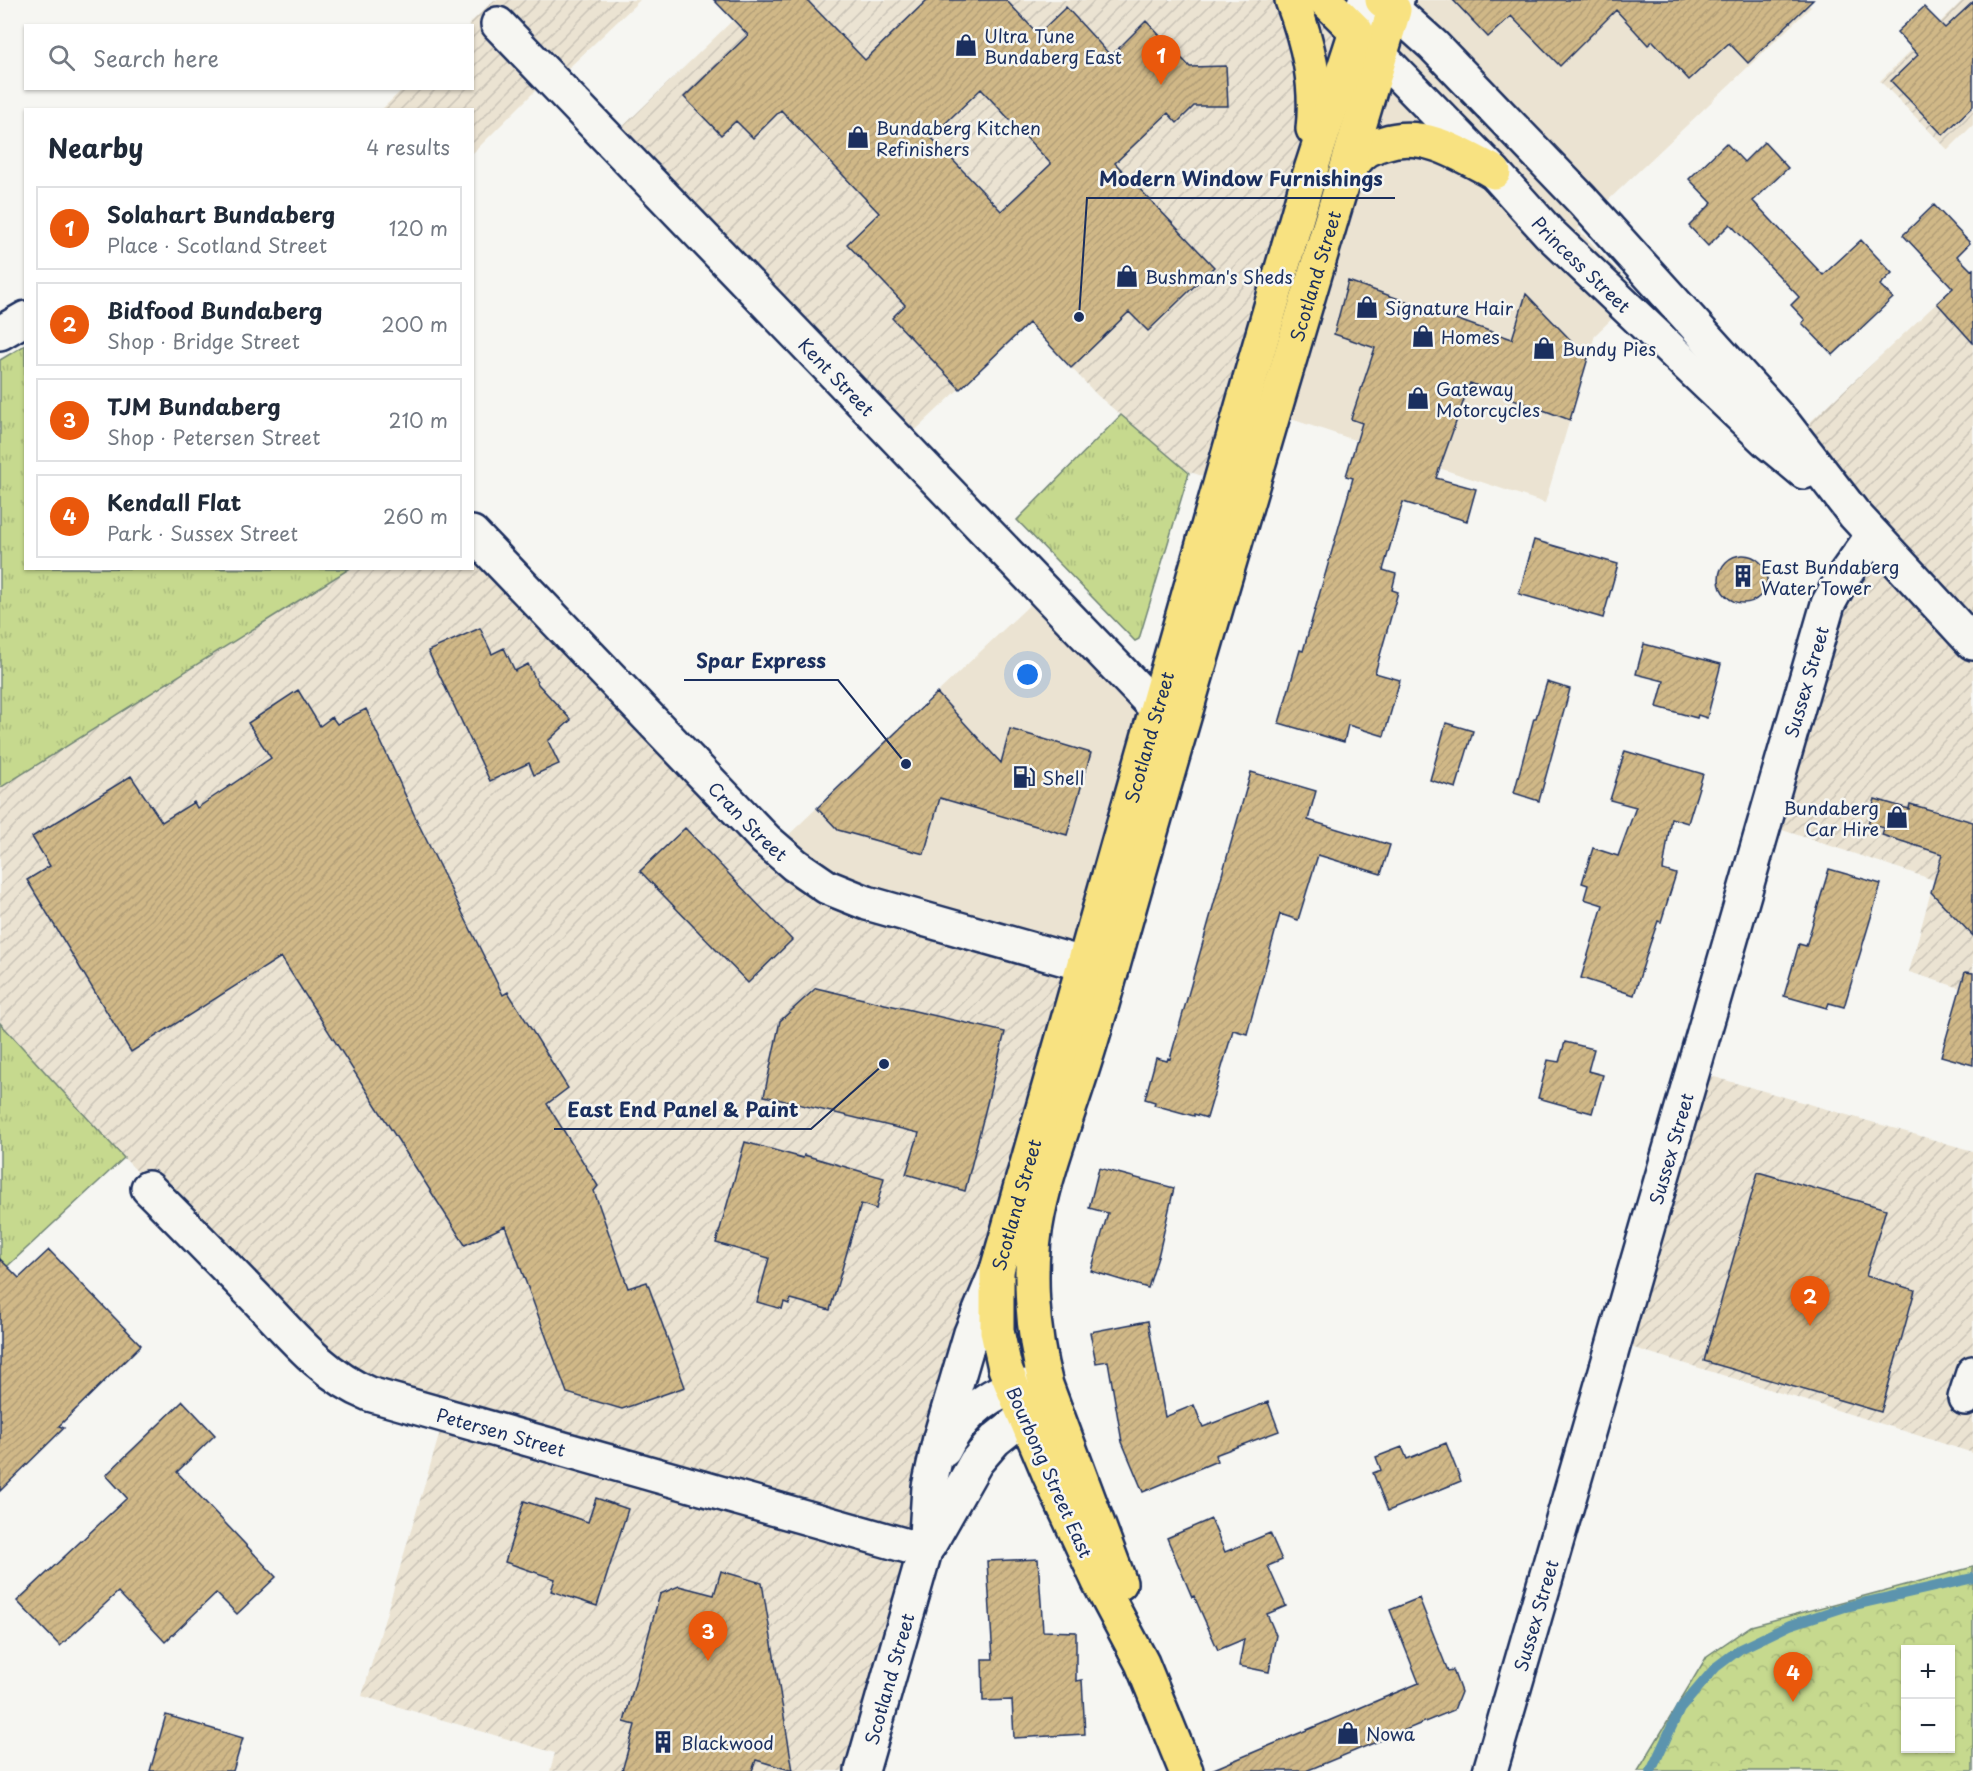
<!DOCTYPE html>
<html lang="en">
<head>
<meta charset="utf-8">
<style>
	:root { --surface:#fff; --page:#f6f6f7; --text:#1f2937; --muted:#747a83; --line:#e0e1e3; --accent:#ea580c }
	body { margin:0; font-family:"Playpen Sans",sans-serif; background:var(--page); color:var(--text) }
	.controls { position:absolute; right:18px; bottom:18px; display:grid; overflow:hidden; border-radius:0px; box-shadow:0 2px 4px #0004 }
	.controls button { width:54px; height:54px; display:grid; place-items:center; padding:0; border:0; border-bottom:2px solid var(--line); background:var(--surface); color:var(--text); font:30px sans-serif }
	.you { position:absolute; left:1028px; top:675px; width:21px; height:21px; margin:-15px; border:4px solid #fff; border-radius:50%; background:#1a73e8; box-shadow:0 0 0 9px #1a73e833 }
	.badge { display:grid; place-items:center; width:39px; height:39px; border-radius:50%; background:var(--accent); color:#fff; font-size:20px; font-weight:700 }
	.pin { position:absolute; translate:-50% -50px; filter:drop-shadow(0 2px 3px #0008) }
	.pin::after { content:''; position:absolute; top:32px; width:21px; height:18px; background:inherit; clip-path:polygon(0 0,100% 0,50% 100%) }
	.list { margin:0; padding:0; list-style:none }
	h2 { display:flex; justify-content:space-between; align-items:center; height:78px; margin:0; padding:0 24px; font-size:26px }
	h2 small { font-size:20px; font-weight:400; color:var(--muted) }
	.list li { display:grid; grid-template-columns:39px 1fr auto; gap:18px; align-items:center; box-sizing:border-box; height:84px; margin:0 12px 12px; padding:0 12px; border:2px solid var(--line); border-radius:0px }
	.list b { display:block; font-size:22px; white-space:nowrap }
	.list p { margin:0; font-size:20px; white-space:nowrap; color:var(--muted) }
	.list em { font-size:20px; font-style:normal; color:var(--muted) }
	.icon { flex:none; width:33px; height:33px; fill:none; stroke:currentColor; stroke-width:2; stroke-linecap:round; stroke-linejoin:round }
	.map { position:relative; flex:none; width:1973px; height:1771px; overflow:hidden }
	.search { position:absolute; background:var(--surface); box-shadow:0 2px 4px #0004; left:24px; top:24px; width:450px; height:66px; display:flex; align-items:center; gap:15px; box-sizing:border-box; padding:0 21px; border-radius:0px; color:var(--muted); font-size:22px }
	.panel { position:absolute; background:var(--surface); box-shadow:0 2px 4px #0004; left:24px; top:108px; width:450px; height:462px; border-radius:0px }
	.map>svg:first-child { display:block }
	.built { fill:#ebe3d2 }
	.industrial { fill:url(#industrial-furrows) }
	.grass { fill:url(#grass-tufts); stroke:#708476; stroke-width:1.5 }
	.park { fill:url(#park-crowns); stroke:#708476; stroke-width:1.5; fill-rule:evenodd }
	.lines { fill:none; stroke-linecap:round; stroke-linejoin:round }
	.stream { stroke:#5c94ae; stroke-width:10 }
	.building { fill:url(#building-hatch); stroke:#1b2f5e; stroke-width:1.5; fill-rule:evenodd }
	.minor-casing { stroke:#1b2f5e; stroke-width:38 }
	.major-casing { stroke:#1b2f5e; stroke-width:38 }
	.minor { stroke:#f6f6f2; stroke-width:33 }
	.major { stroke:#f8e281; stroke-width:33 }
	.labels { text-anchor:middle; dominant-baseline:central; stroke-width:5; stroke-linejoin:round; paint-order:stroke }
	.poi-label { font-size:18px; fill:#1b2f5e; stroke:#f6f6f2; text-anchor:start }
	.street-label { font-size:18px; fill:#1b2f5e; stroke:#f6f6f2 }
	.leader { fill:none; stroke:#1b2f5e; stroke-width:2 }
	.callout-dot { fill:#1b2f5e; stroke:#f6f6f2; stroke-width:2 }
	.callout-label { font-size:20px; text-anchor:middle; font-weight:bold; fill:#1b2f5e; stroke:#f6f6f2; stroke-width:5; stroke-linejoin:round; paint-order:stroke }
</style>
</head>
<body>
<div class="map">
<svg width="1973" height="1771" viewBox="0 0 1973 1771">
	<defs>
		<pattern id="industrial-furrows" width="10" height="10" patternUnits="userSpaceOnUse" patternTransform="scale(1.5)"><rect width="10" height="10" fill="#ebe3d2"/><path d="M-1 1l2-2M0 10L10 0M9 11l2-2" fill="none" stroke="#c9c3b7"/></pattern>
		<pattern id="grass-tufts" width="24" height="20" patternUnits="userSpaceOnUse" patternTransform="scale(1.5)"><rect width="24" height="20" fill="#c6d98e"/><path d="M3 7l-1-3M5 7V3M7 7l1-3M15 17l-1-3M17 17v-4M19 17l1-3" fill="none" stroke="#aabb7d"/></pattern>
		<pattern id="park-crowns" width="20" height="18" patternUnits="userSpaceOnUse" patternTransform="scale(1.5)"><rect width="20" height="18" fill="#c6d98e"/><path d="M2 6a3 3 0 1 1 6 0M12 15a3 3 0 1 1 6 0" fill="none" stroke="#aabb7d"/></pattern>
		<pattern id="building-hatch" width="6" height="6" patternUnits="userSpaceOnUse" patternTransform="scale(1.5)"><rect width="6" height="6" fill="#d0b887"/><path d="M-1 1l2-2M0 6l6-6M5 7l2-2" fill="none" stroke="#b29e77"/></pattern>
	</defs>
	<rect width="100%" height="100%" fill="#f6f6f2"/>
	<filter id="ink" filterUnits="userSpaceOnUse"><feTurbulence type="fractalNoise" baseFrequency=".0167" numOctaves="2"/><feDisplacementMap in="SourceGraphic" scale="12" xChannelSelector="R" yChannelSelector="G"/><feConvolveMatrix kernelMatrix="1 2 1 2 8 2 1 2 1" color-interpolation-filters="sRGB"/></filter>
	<g filter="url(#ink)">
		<path class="built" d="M 1353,0 L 1804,0 L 1811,7 L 1578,229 L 1639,293 L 1595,335 L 1545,503 L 1258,408 Z
			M 1045,590 L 1155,704 L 1097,965 L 868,900 L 777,846 Z"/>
		<path class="industrial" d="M 494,0 L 640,0 L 555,81 L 550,76 L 473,153 L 472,110 L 381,110 L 403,89 L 472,88 L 472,26 L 468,25 Z
			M 714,0 L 1353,0 L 1375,22 L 1236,487 L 1187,471 L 1097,395 L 1029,323 L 903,442 L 611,138 L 733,20 Z
			M 1963,0 L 1973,0 L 1973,125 L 1948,150 L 1880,81 Z
			M 1973,269 L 1973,992 L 1909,972 L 1934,880 L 1761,823 L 1873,532 L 1788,443 Z
			M 473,529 L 797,863 L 1097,965 L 864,1771 L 550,1771 L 555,1753 L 362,1696 L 446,1412 L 334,1371 L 124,1158 L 0,1023 L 0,787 L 345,569 L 472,568 Z
			M 1690,1070 L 1973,1151 L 1973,1453 L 1876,1422 L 1611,1341 Z"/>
		<path class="grass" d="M 25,345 L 26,568 L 349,569 L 0,788 L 0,360 Z
			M 1121,415 L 1189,473 L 1139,639 L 1135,641 L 1017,520 Z
			M 0,1023 L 124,1158 L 0,1273 Z"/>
		<path class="park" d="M 1973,1567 L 1973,1771 L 1638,1771 L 1707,1656 L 1751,1626 ZM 1906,1650 L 1950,1650 L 1950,1748 L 1906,1748 Z"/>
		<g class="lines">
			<path class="stream" d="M 1651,1771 L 1680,1709 L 1716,1667 L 1740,1649 L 1790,1625 L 1845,1607 L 1973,1578"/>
		</g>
		<path class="building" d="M 714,0 L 807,0 L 865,60 L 927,0 L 1006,0 L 1038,34 L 1066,7 L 1111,56 L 1146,21 L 1190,67 L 1226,66 L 1228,106 L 1194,106 L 1177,123 L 1168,113 L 1115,163 L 1214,267 L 1148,331 L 1129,312 L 1071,368 L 1029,323 L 960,389 L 892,318 L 905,305 L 847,244 L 879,213 L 781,110 L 753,138 L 736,121 L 721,135 L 684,97 L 748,35 ZM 981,89 L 1051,164 L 1001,211 L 931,137 Z
			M 1453,0 L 1813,0 L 1748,63 L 1729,43 L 1689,80 L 1653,41 L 1648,45 L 1616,10 L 1560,66 L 1511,16 L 1488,37 Z
			M 1973,2 L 1973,106 L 1943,135 L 1891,81 L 1918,55 L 1897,32 L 1924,7 L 1945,28 Z
			M 1764,142 L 1788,168 L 1753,201 L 1823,275 L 1861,240 L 1892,273 L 1880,285 L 1893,298 L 1833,355 L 1802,323 L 1805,320 L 1791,305 L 1799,297 L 1730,224 L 1708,246 L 1689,226 L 1712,203 L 1689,179 L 1726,143 L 1744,162 Z
			M 1934,205 L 1970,243 L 1957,256 L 1971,270 L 1973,269 L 1973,343 L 1937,303 L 1953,288 L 1903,235 Z
			M 1348,281 L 1512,339 L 1526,294 L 1588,358 L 1570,420 L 1470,383 L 1436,478 L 1476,489 L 1467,521 L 1403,502 L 1383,570 L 1396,574 L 1392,590 L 1398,592 L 1375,673 L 1400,680 L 1384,736 L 1348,725 L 1344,742 L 1279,723 L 1300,650 L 1303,651 L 1353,478 L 1346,476 L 1362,423 L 1351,419 L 1375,348 L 1334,334 Z
			M 1534,540 L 1618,564 L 1603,618 L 1519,594 Z
			M1719 579a24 24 0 1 1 48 0a24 24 0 1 1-48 0Z
			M 480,628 L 492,654 L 504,648 L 515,671 L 528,664 L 538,684 L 571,720 L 548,741 L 559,764 L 534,775 L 529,763 L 490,781 L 428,651 Z
			M 1644,644 L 1721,664 L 1707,718 L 1698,715 L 1697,718 L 1657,707 L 1664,681 L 1636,674 Z
			M 1547,682 L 1570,689 L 1539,801 L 1514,793 L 1534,718 L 1536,718 Z
			M 298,690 L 320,726 L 332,717 L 337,724 L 366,709 L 418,823 L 503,995 L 508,992 L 568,1088 L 547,1104 L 598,1186 L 594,1191 L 628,1288 L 647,1282 L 685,1387 L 622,1409 L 567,1393 L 505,1226 L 465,1245 L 281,957 L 131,1052 L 27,880 L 50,866 L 32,837 L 131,776 L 162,822 L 194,802 L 197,808 L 271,758 L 248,723 Z
			M 937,693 L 1001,763 L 1010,729 L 1091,753 L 1067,835 L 940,798 L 924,854 L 838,830 L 817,808 Z
			M 1446,723 L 1473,731 L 1456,788 L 1430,780 Z
			M 1625,751 L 1703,774 L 1688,823 L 1671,818 L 1663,870 L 1676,874 L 1661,922 L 1658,921 L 1650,944 L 1634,995 L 1581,978 L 1603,905 L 1584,899 L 1588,885 L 1582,883 L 1593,848 L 1618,856 L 1636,807 L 1610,800 Z
			M 1251,772 L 1316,791 L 1308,820 L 1390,845 L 1381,874 L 1318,855 L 1298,920 L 1280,914 L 1247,1034 L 1233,1030 L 1207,1118 L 1194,1114 L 1194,1116 L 1154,1105 L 1155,1102 L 1145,1099 L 1156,1058 L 1167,1061 L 1168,1058 L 1170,1059 Z
			M 1875,799 L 1909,809 L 1910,804 L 1973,822 L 1973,936 L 1931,892 L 1942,854 L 1882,835 L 1884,828 L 1868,824 Z
			M 685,828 L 792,940 L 748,983 L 640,871 Z
			M 1829,869 L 1881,884 L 1844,1007 L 1829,1003 L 1827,1008 L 1784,996 L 1799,944 L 1806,946 Z
			M 1965,972 L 1973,973 L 1973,1065 L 1941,1056 Z
			M 816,988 L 1005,1032 L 965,1191 L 906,1174 L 919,1133 L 764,1096 L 780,1021 Z
			M 1565,1042 L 1594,1049 L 1588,1071 L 1603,1075 L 1592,1113 L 1538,1098 L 1548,1060 L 1559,1062 Z
			M 745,1142 L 803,1158 L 804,1155 L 884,1178 L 876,1209 L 861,1204 L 830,1310 L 791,1299 L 789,1304 L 784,1302 L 782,1309 L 757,1302 L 769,1258 L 716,1243 Z
			M 1099,1168 L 1174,1188 L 1158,1257 L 1148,1288 L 1091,1271 L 1108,1213 L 1089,1208 Z
			M 1758,1172 L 1886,1209 L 1866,1276 L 1915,1290 L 1881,1412 L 1704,1361 Z
			M 49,1250 L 141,1345 L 59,1426 L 64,1428 L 0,1491 L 0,1259 L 19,1278 Z
			M 1148,1321 L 1165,1417 L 1194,1405 L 1203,1427 L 1268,1402 L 1279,1431 L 1215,1455 L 1217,1461 L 1143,1492 L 1122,1442 L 1108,1361 L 1096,1363 L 1090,1332 Z
			M 183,1401 L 215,1435 L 177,1472 L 276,1577 L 237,1614 L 216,1593 L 165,1642 L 118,1592 L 60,1646 L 17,1601 L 127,1498 L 106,1475 Z
			M 1446,1443 L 1461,1481 L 1388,1511 L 1373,1473 L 1381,1470 L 1376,1457 L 1402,1447 L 1407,1459 Z
			M 596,1498 L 628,1509 L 597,1606 L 551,1591 L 555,1579 L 505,1562 L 524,1501 L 588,1522 Z
			M 1211,1519 L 1225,1552 L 1270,1533 L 1282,1560 L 1268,1566 L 1286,1606 L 1267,1614 L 1276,1635 L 1269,1672 L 1239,1666 L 1244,1639 L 1218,1650 L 1194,1596 L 1192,1597 L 1167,1538 Z
			M 1038,1559 L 1043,1631 L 1076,1632 L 1076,1681 L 1082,1680 L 1085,1734 L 1014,1738 L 1012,1700 L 983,1701 L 982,1659 L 993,1659 L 987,1561 Z
			M 721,1571 L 762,1583 L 793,1771 L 756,1760 L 752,1771 L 622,1771 L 635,1725 L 624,1722 L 660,1594 L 679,1586 L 714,1595 Z
			M 1419,1598 L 1448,1671 L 1453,1670 L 1461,1692 L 1454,1710 L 1306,1771 L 1209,1771 L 1419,1683 L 1390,1610 Z
			M 166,1715 L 243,1738 L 233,1771 L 150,1771 Z"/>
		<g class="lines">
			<g class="minor-casing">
				<g id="minor">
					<path id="s1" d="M 1365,0 L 1356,31 L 1494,172 L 1549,233 L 1769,443 L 1804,472"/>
					<path d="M 1397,0 L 1394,10 L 1433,45 L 1582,200 L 1785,425 L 1854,514 L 1973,643"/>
					<path id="s2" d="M 498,24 L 1156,708 L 1182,716"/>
					<path d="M 0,333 L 26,318"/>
					<path id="s3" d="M 472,533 L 766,840 L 795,865 L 827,887 L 867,903 L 1111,972"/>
					<path id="s4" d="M 148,1188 C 184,1224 219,1260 254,1296 C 289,1332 322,1375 369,1394 L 925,1551"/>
					<path d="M 1965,1398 L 1973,1373"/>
					<path d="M 944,1450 C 957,1423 982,1396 1012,1388 C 1021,1386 1031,1386 1040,1385"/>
					<path d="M 929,1545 L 976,1462 L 995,1440 L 1025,1416 L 1039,1395"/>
					<path id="s5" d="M 862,1771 L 925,1551 L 929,1487 L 940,1438 L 971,1333 L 997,1270"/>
					<path id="s6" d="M 1490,1771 L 1828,604 L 1843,577 L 1873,535"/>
				</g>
			</g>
			<g class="major-casing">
				<g id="major">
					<path d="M 1292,0 C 1308,43 1318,84 1313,129"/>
					<path d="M 1347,176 C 1350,171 1352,164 1356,160 C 1363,151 1373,146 1384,143 C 1423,130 1460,154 1494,172"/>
					<path id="s7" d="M 1120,1583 L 1046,1385 C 1032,1333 1027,1267 1038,1214 C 1048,1165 1067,1118 1082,1070 C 1102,1009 1118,946 1136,884 C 1219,592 1307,301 1394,10 L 1382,0"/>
					<path id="s8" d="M 1186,1771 L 1142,1663 L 1099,1582 L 1049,1474 L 1013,1388 L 1005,1368 L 997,1331 L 997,1270 L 1251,375 L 1308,179 L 1356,31 L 1325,0"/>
				</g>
			</g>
			<use href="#minor" class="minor"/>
			<use href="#major" class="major"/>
		</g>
	</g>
	<defs>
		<g id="shop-bare" transform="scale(1.8)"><path d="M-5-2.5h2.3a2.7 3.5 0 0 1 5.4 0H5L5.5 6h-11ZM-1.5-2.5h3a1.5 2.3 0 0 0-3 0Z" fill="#1b2f5e" stroke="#f6f6f2" stroke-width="2.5" paint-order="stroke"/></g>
		<g id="building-bare" transform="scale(1.8)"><path d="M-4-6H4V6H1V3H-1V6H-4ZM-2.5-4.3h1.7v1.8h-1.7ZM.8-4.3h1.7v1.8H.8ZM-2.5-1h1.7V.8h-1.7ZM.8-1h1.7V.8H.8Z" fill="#1b2f5e" stroke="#f6f6f2" stroke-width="2.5" paint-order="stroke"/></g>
		<g id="fuel-bare" transform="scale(1.8)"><path d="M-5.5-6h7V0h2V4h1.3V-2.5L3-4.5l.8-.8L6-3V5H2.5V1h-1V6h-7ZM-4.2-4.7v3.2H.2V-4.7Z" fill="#1b2f5e" stroke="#f6f6f2" stroke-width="2.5" paint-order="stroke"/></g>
	</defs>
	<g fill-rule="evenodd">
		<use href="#shop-bare" x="966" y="45"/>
		<use href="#shop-bare" x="858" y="137"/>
		<use href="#shop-bare" x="1127" y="276"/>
		<use href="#shop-bare" x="1367" y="307"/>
		<use href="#shop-bare" x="1423" y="336"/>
		<use href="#shop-bare" x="1544" y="348"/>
		<use href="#shop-bare" x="1418" y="398"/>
		<use href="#building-bare" x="1743" y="576"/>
		<use href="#fuel-bare" x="1024" y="777"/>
		<use href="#shop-bare" x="1897" y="817"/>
		<use href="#shop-bare" x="1348" y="1733"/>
		<use href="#building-bare" x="663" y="1742"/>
	</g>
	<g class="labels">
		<g class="poi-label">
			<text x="984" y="35">Ultra Tune<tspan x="984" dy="21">Bundaberg East</tspan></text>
			<text x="876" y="127">Bundaberg Kitchen<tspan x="876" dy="21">Refinishers</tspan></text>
			<text x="1145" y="276">Bushman's Sheds</text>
			<text x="1385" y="307">Signature Hair</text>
			<text x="1441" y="336">Homes</text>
			<text x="1562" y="348">Bundy Pies</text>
			<text x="1436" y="388">Gateway<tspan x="1436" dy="21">Motorcycles</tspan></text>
			<text x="1761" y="566">East Bundaberg<tspan x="1761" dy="21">Water Tower</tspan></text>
			<text x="1042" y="777">Shell</text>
			<text x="1879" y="807" text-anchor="end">Bundaberg<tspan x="1879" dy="21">Car Hire</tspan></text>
			<text x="1366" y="1733">Nowa</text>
			<text x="681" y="1742">Blackwood</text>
		</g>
		<g class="street-label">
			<text stroke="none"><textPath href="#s1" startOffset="357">Princess Street</textPath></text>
			<text stroke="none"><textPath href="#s7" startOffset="1362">Scotland Street</textPath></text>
			<text stroke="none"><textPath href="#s2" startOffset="489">Kent Street</textPath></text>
			<text stroke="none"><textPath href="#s6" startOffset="1134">Sussex Street</textPath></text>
			<text stroke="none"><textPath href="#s8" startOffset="1095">Scotland Street</textPath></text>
			<text stroke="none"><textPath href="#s3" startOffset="399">Cran Street</textPath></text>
			<text stroke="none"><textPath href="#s6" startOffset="648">Sussex Street</textPath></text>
			<text stroke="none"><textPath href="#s8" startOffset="609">Scotland Street</textPath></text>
			<text stroke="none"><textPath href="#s4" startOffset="441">Petersen Street</textPath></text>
			<text transform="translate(1050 1472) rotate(66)">Bourbong Street East</text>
			<text stroke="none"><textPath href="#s6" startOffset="162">Sussex Street</textPath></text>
			<text stroke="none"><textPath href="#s5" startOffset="96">Scotland Street</textPath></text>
		</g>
	</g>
	<path class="leader" d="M1079 317L1087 198H1395M906 764L838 680H684M884 1064L811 1129H554"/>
	<g class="callout-dot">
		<circle cx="1079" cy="317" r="6"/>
		<circle cx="906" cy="764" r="6"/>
		<circle cx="884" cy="1064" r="6"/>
	</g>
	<g class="callout-label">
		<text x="1241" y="186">Modern Window Furnishings</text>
		<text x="761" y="668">Spar Express</text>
		<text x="683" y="1117">East End Panel &amp; Paint</text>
	</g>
</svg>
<div class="controls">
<button>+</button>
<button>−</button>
</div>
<div class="you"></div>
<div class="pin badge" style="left:1161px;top:85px">1</div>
<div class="pin badge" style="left:1810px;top:1326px">2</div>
<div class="pin badge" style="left:708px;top:1661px">3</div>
<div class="pin badge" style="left:1793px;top:1702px">4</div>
<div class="search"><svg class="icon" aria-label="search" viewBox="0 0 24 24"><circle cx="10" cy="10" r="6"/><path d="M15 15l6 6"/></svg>Search here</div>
<section class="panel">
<h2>Nearby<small>4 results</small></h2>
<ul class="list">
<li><span class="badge">1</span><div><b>Solahart Bundaberg</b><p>Place · Scotland Street</p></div><em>120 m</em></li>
<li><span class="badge">2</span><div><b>Bidfood Bundaberg</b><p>Shop · Bridge Street</p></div><em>200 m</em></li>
<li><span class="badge">3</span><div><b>TJM Bundaberg</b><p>Shop · Petersen Street</p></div><em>210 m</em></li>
<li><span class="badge">4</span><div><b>Kendall Flat</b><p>Park · Sussex Street</p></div><em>260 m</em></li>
</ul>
</section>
</div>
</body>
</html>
